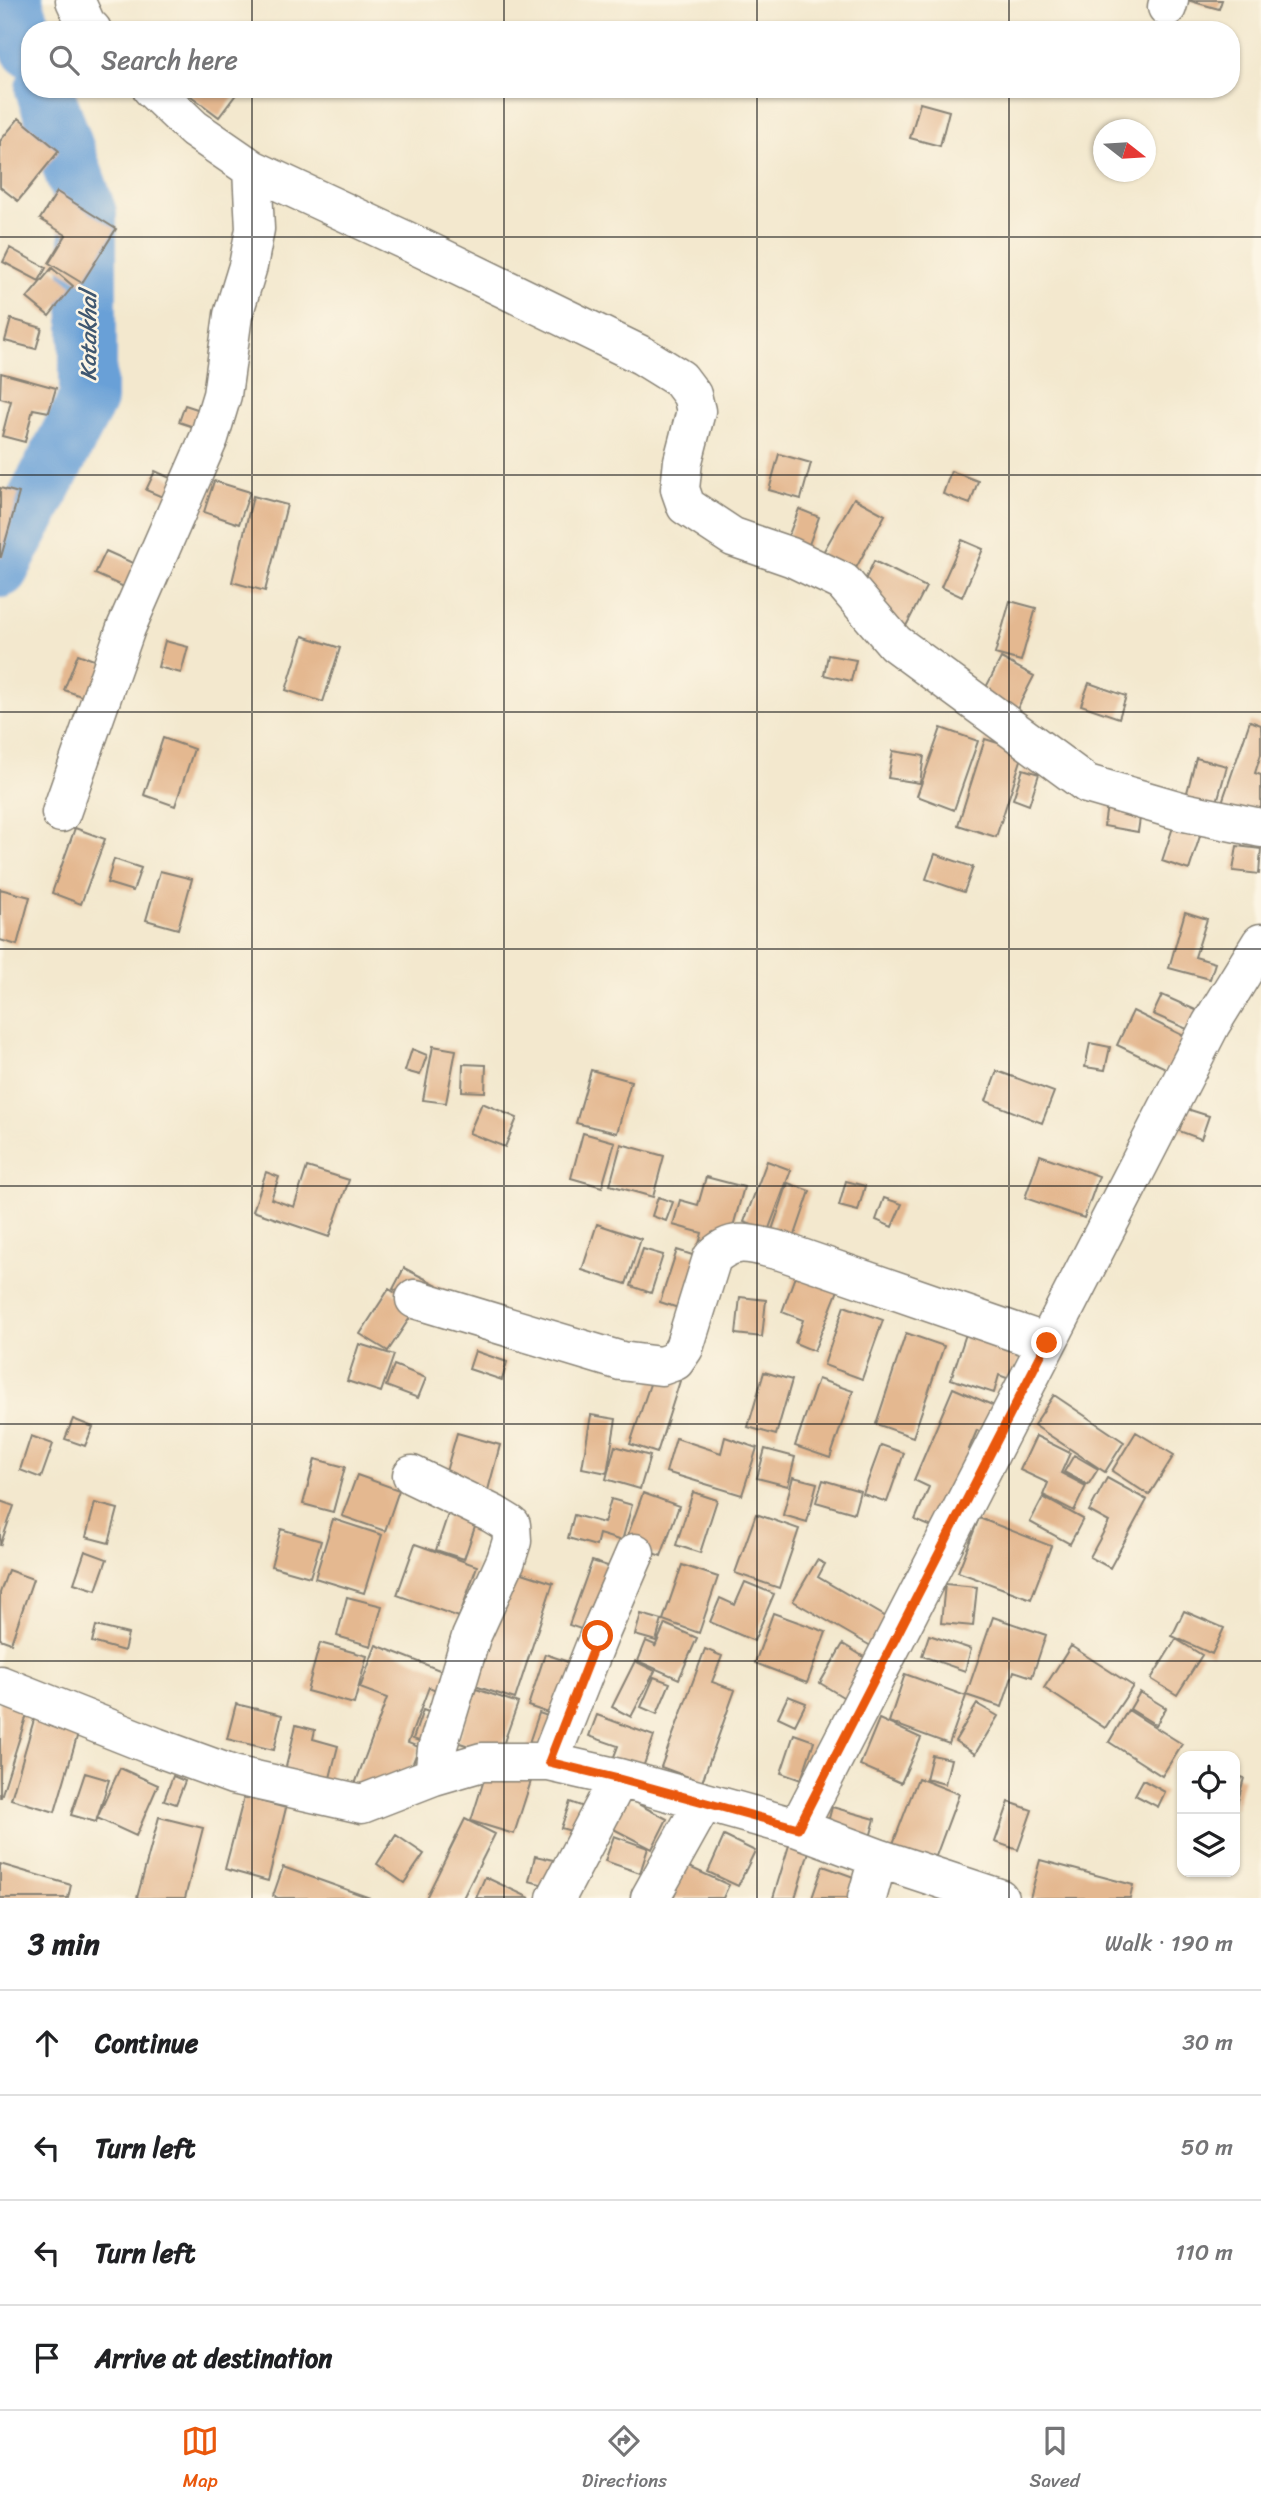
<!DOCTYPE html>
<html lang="en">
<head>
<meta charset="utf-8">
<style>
	:root { --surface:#fff; --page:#f2f2f2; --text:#202124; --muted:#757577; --line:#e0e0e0; --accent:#ea580c }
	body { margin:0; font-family:Sriracha,sans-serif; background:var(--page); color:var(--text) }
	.controls { position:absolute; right:21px; bottom:21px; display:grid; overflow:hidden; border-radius:14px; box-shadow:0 2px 5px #0004 }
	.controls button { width:63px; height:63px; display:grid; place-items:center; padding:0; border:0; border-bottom:2px solid var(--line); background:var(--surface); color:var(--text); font:35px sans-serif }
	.compass { position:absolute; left:1093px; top:119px; width:63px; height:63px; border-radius:50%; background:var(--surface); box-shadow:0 2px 5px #0004; rotate:107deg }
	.stop { position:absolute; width:21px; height:21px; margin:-16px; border:5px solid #ea580c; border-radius:50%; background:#fff }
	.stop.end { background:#ea580c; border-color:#fff; box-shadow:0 2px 7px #0008 }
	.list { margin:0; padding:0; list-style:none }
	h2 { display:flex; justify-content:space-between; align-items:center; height:91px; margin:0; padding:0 28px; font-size:30px }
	h2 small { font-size:23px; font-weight:400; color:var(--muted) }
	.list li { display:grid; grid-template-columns:46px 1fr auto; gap:21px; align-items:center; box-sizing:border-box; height:105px; padding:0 28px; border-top:2px solid var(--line) }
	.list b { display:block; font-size:26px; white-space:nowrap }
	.list em { font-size:23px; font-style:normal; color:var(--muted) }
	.icon { flex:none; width:38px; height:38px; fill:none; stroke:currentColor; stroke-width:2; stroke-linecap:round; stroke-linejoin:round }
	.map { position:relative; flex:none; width:1261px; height:1898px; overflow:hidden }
	.search { position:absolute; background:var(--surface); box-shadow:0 2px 5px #0004; left:21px; right:21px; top:21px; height:77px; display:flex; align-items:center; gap:18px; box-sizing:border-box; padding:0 24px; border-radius:28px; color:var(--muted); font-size:26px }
	.sheet { height:511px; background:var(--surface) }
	nav { display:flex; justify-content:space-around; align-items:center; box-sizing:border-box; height:98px; border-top:2px solid var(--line); background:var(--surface); font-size:19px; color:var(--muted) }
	nav a { display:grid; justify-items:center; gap:4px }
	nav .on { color:var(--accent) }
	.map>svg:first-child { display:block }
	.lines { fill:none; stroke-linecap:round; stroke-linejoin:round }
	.river { stroke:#69a0d7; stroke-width:58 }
	.building { fill:#e4b890 }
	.minor-casing { stroke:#888275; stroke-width:41 }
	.minor { stroke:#fff; stroke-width:38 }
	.route { stroke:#ea580c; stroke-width:9 }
	.grid { fill:none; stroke:#1c1c1c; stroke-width:2; stroke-opacity:0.55 }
	.labels { text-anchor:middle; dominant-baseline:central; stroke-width:5; stroke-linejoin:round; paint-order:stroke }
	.water-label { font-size:23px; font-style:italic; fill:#3f5770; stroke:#fcf5e5 }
</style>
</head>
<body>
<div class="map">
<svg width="1261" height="1898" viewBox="0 0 1261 1898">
	<rect width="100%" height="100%" fill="#fcf5e5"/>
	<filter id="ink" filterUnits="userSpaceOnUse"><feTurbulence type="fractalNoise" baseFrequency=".0143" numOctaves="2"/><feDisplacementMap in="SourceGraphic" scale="14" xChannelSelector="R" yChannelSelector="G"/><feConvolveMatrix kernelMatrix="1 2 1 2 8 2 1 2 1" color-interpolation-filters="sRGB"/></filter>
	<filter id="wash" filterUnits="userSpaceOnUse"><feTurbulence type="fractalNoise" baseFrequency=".00686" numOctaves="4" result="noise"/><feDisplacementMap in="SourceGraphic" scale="28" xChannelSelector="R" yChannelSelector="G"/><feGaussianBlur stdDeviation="1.57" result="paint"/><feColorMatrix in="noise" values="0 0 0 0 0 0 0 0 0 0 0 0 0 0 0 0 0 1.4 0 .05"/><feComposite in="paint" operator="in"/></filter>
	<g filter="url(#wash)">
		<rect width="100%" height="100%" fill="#f3e8ce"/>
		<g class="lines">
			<path class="river" d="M 13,0 L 30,49
				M 0,569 L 88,399 L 88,214 L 44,89"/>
		</g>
		<g id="blocks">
			<path class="building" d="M 1187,0 L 1222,0 L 1219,9 Z
				M 196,89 L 240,89 L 219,117 L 191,96 Z
				M 920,103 L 949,111 L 940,146 L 910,138 Z
				M 19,118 L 59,151 L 18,201 L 0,187 L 0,141 Z
				M 57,192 L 116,229 L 82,283 L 49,263 L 66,235 L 40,219 Z
				M 10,248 L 46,268 L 39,281 L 3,262 Z
				M 52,268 L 73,286 L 49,316 L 27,298 Z
				M 11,319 L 42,328 L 36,349 L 5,341 Z
				M 1,373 L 56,388 L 49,412 L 33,409 L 25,442 L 2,436 L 11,401 L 0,398 Z
				M 185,405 L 224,418 L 218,435 L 179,422 Z
				M 779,454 L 811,463 L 801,499 L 769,490 Z
				M 155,471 L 194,489 L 186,507 L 146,490 Z
				M 951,471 L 978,481 L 970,504 L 943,494 Z
				M 214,481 L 250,492 L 239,524 L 204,512 Z
				M 0,488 L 19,493 L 1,557 L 0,557 Z
				M 253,496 L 287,505 L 265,591 L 232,582 Z
				M 854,498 L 885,515 L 850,579 L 818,561 Z
				M 799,509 L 819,517 L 807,550 L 786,542 Z
				M 962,540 L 983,549 L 962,597 L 941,587 Z
				M 106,551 L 155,573 L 144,596 L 95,574 Z
				M 874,561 L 926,587 L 904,630 L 853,605 Z
				M 1010,601 L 1036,608 L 1021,661 L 995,654 Z
				M 303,636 L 340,648 L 323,702 L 286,690 Z
				M 165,641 L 188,647 L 181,673 L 158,667 Z
				M 78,654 L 120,670 L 106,705 L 64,690 Z
				M 828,655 L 856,660 L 851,681 L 824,675 Z
				M 1001,658 L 1034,676 L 1012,719 L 979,701 Z
				M 1089,683 L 1126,696 L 1119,718 L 1081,705 Z
				M 1250,721 L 1261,725 L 1261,754 L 1255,773 L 1261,775 L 1261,817 L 1220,808 Z
				M 941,728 L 978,741 L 954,810 L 917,796 Z
				M 163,738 L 194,749 L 175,806 L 144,795 Z
				M 985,739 L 1024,751 L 996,837 L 958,825 Z
				M 893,751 L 924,756 L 920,783 L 888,778 Z
				M 1196,758 L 1227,766 L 1215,809 L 1185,800 Z
				M 1023,769 L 1039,774 L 1029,805 L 1013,799 Z
				M 1107,805 L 1141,811 L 1138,832 L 1104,826 Z
				M 1174,824 L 1201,833 L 1189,870 L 1162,861 Z
				M 75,828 L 105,839 L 81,904 L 52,893 Z
				M 1237,846 L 1261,849 L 1259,874 L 1233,871 Z
				M 935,854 L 973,867 L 964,892 L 926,879 Z
				M 114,859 L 141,868 L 133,891 L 107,883 Z
				M 160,871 L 192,879 L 178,929 L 146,920 Z
				M 0,889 L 30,897 L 17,945 L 0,940 Z
				M 1185,912 L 1207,919 L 1195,957 L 1215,963 L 1210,979 L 1169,968 Z
				M 1162,995 L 1198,1011 L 1189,1030 L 1153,1014 Z
				M 1133,1011 L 1192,1040 L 1176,1073 L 1117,1045 Z
				M 1090,1043 L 1110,1047 L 1105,1070 L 1085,1067 Z
				M 433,1046 L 456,1050 L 446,1103 L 423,1100 Z
				M 412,1049 L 427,1055 L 420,1075 L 405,1071 Z
				M 463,1064 L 486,1065 L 485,1092 L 462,1091 Z
				M 591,1070 L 631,1081 L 617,1133 L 576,1123 Z
				M 997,1071 L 1054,1092 L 1042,1123 L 986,1101 Z
				M 482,1103 L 517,1118 L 505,1147 L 469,1133 Z
				M 1187,1109 L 1209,1116 L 1201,1139 L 1179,1131 Z
				M 583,1133 L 615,1142 L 602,1187 L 571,1178 Z
				M 621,1144 L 664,1156 L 653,1197 L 610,1185 Z
				M 1040,1155 L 1099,1176 L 1084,1218 L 1025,1198 Z
				M 767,1161 L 791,1170 L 768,1231 L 744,1222 Z
				M 307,1167 L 349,1180 L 329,1237 L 253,1211 L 266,1172 L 279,1177 L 271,1199 L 294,1207 Z
				M 706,1177 L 744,1187 L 726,1252 L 699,1244 L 702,1233 L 673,1225 L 680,1200 L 698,1205 Z
				M 846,1181 L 865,1186 L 858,1211 L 839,1206 Z
				M 788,1183 L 810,1191 L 794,1238 L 772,1230 Z
				M 658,1197 L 673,1202 L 666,1221 L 652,1216 Z
				M 884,1198 L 902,1204 L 892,1227 L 876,1220 Z
				M 597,1224 L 641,1239 L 626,1284 L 582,1270 Z
				M 643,1249 L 663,1255 L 651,1293 L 631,1286 Z
				M 677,1250 L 717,1263 L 700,1315 L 660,1302 Z
				M 404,1268 L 455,1294 L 445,1315 L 393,1289 Z
				M 798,1268 L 840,1285 L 814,1351 L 795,1343 L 803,1320 L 782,1312 Z
				M 389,1289 L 417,1307 L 388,1351 L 360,1334 Z
				M 740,1297 L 766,1300 L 762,1337 L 736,1334 Z
				M 844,1306 L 883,1320 L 862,1379 L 824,1365 Z
				M 968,1328 L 1023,1346 L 1012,1380 L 999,1375 L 994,1393 L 951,1379 Z
				M 906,1333 L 944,1346 L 913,1437 L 876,1424 Z
				M 359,1344 L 394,1355 L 381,1392 L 347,1381 Z
				M 475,1351 L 507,1362 L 502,1380 L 469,1369 Z
				M 394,1365 L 426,1378 L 418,1398 L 386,1386 Z
				M 654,1372 L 680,1381 L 657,1453 L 630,1444 Z
				M 764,1372 L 792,1380 L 776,1435 L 748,1427 Z
				M 818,1379 L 853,1391 L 830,1458 L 795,1446 Z
				M 953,1388 L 1013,1414 L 1002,1440 L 977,1430 L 969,1449 L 991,1458 L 957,1537 L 915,1520 L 929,1487 L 914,1480 Z
				M 1054,1395 L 1124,1442 L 1105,1472 L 1034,1425 Z
				M 591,1415 L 616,1419 L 607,1473 L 582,1468 Z
				M 73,1419 L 93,1427 L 85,1446 L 65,1439 Z
				M 1136,1432 L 1174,1455 L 1149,1495 L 1112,1471 Z
				M 457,1433 L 500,1445 L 483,1509 L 439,1496 Z
				M 31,1436 L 53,1444 L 41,1478 L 20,1470 Z
				M 1036,1436 L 1070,1453 L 1061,1473 L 1086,1486 L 1074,1511 L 1043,1495 L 1048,1483 L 1020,1470 Z
				M 725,1437 L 757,1448 L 742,1495 L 666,1472 L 676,1438 L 721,1453 Z
				M 881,1445 L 904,1453 L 887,1502 L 863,1494 Z
				M 615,1446 L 650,1456 L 640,1489 L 606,1479 Z
				M 765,1449 L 795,1457 L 788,1486 L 757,1478 Z
				M 1074,1455 L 1098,1469 L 1088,1485 L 1064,1472 Z
				M 315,1459 L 345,1467 L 333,1512 L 303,1504 Z
				M 357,1475 L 399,1490 L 385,1531 L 342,1516 Z
				M 793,1477 L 817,1483 L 807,1522 L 783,1515 Z
				M 1107,1478 L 1147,1500 L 1110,1568 L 1090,1557 L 1109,1522 L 1089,1511 Z
				M 823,1480 L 860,1491 L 854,1513 L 816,1502 Z
				M 693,1492 L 717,1500 L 700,1553 L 676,1545 Z
				M 643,1493 L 679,1506 L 661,1556 L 625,1543 Z
				M 1043,1497 L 1083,1519 L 1070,1544 L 1030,1522 Z
				M 611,1499 L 632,1505 L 622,1541 L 599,1534 L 596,1546 L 568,1538 L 574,1515 L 604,1523 Z
				M 0,1501 L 14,1506 L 0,1546 Z
				M 95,1503 L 118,1509 L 109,1543 L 86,1537 Z
				M 449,1511 L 477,1521 L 464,1559 L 436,1550 Z
				M 756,1514 L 799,1529 L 779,1588 L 735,1573 Z
				M 979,1518 L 1051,1546 L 1031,1599 L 958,1572 Z
				M 333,1519 L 382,1535 L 364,1593 L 315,1578 Z
				M 281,1529 L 321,1541 L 310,1577 L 271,1566 Z
				M 415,1544 L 477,1566 L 459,1617 L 397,1595 Z
				M 85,1551 L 107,1559 L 96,1590 L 74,1583 Z
				M 817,1560 L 825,1564 L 818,1577 L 900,1625 L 883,1653 L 793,1601 Z
				M 592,1561 L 623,1571 L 601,1636 L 569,1625 Z
				M 682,1565 L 718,1577 L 699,1633 L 663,1620 Z
				M 8,1570 L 33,1579 L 11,1643 L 0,1639 L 0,1593 Z
				M 513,1570 L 553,1583 L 515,1699 L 475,1686 Z
				M 745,1582 L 774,1594 L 754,1641 L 710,1622 L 720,1598 L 735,1605 Z
				M 945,1584 L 977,1587 L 973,1626 L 941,1623 Z
				M 347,1597 L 382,1606 L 371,1646 L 337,1636 Z
				M 1184,1611 L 1224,1628 L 1212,1654 L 1172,1636 Z
				M 773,1613 L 826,1632 L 807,1683 L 755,1663 Z
				M 641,1614 L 662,1620 L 656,1641 L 635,1635 Z
				M 993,1617 L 1046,1635 L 1032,1677 L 1014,1671 L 1002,1707 L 966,1695 Z
				M 665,1624 L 697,1638 L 679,1679 L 638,1661 L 646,1641 L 655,1645 L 655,1647 Z
				M 96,1626 L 128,1634 L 124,1651 L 92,1642 Z
				M 929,1635 L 971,1649 L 965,1671 L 922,1656 Z
				M 1176,1639 L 1202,1655 L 1177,1695 L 1151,1679 Z
				M 320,1643 L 367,1656 L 354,1704 L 307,1691 Z
				M 843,1644 L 872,1662 L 848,1700 L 820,1683 Z
				M 376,1645 L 460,1678 L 453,1697 L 429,1687 L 408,1743 L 419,1747 L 397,1804 L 354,1787 L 387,1698 L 360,1688 Z
				M 1071,1646 L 1133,1686 L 1105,1728 L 1044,1688 Z
				M 705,1649 L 722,1656 L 712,1682 L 735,1690 L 702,1782 L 661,1767 Z
				M 545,1654 L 586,1668 L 569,1720 L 528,1706 Z
				M 635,1661 L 655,1671 L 631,1717 L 612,1707 Z
				M 905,1674 L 966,1696 L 949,1744 L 889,1722 Z
				M 654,1677 L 670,1683 L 657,1714 L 641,1707 Z
				M 476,1689 L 518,1703 L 499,1756 L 457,1742 Z
				M 34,1692 L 1,1797 L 0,1797 L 0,1698 Z
				M 42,1692 L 86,1706 L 55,1812 L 11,1799 Z
				M 1140,1692 L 1166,1708 L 1156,1725 L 1130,1709 Z
				M 788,1696 L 806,1703 L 795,1725 L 778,1717 Z
				M 236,1704 L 282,1715 L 274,1750 L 227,1739 Z
				M 977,1704 L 998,1716 L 975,1754 L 955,1741 Z
				M 423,1710 L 449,1719 L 439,1748 L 413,1739 Z
				M 1128,1710 L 1182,1744 L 1162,1776 L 1109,1742 Z
				M 539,1713 L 565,1722 L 525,1755 Z
				M 597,1715 L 654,1736 L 641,1773 L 612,1762 L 618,1746 L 589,1736 Z
				M 879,1719 L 921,1738 L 901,1783 L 860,1765 Z
				M 296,1725 L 315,1730 L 313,1739 L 338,1746 L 328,1786 L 284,1775 Z
				M 794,1734 L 814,1741 L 801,1780 L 781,1773 Z
				M 932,1755 L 951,1759 L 945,1784 L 926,1779 Z
				M 488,1767 L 531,1781 L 514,1834 L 471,1821 Z
				M 120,1768 L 158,1785 L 136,1836 L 97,1818 Z
				M 85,1773 L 109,1780 L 96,1822 L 71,1815 Z
				M 1235,1775 L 1244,1778 L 1236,1808 L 1235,1808 Z
				M 173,1776 L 185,1781 L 176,1804 L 164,1800 Z
				M 918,1778 L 959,1794 L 930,1872 L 888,1857 Z
				M 1143,1780 L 1165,1792 L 1158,1807 L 1135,1795 Z
				M 619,1794 L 667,1819 L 652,1849 L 604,1824 Z
				M 244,1797 L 286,1808 L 268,1881 L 225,1869 Z
				M 570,1802 L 598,1812 L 571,1831 L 561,1828 Z
				M 1009,1802 L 1032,1810 L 1018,1850 L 995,1842 Z
				M 832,1807 L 875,1819 L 866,1853 L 823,1841 Z
				M 159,1817 L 203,1828 L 185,1898 L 137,1898 Z
				M 465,1819 L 495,1834 L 463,1898 L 426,1898 Z
				M 396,1835 L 424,1854 L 404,1883 L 377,1864 Z
				M 614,1836 L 648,1848 L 640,1873 L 605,1861 Z
				M 724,1836 L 755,1851 L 738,1886 L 708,1872 Z
				M 790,1842 L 810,1848 L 795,1898 L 773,1898 Z
				M 535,1856 L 558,1861 L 552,1887 L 529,1881 Z
				M 1040,1860 L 1133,1885 L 1130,1898 L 1030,1898 Z
				M 0,1864 L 71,1885 L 68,1898 L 0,1898 Z
				M 687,1866 L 729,1885 L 723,1898 L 673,1898 Z
				M 823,1866 L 862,1880 L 855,1898 L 812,1898 Z
				M 283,1867 L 370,1898 L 278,1898 L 273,1896 Z
				M 485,1877 L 530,1898 L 476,1898 Z"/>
		</g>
	</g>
	<g filter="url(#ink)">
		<use href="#blocks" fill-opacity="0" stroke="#888275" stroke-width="2"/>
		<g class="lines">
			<g class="minor-casing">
				<path id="minor" d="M 75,0 L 86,24 L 92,30
					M 1167,7 L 1169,0
					M 152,89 L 194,129 L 252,169 L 407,241 L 643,356 L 680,379 L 692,395 L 696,411 L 683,461 L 680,489 L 686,506 L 733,537 L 791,557 L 843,582 L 895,643 L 1087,784 L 1184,812 L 1261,828
					M 61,813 L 126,628 L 209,438 L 222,395 L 233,315 L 248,266 L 255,229 L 252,169
					M 415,1299 L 621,1361 L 661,1366 L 675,1361 L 684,1348 L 712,1258 C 734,1235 754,1245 781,1251 L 1047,1343
					M 412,1475 L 493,1514 L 511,1525 L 512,1541 L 506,1560 L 471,1637 L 437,1749 L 434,1776
					M 0,1685 L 156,1747 L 233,1775 L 362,1804 L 434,1776 L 482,1762 L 549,1762 L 619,1778 L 798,1828 L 878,1858 L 999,1898
					M 549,1762 L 599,1636 L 635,1553
					M 798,1828 L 1211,1024 L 1261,943
					M 556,1898 L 619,1778
					M 650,1898 L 703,1803
					M 867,1898 L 878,1858"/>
			</g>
			<use href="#minor" class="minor"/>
		</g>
	</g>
	<g class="lines" filter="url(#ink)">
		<path class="route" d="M 598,1636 L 549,1762 L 619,1779 L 798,1828 L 1047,1343"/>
	</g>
	<path class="grid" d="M 252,0 L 252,30M 504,0 L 504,30M 757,0 L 757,30M 1009,0 L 1009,30M 252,89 L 252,1898M 504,89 L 504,1898M 757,89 L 757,1898M 1009,89 L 1009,1898M 0,237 L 1261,237M 0,475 L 1261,475M 0,712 L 1261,712M 0,949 L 1261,949M 0,1186 L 1261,1186M 0,1424 L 1261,1424M 0,1661 L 1261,1661"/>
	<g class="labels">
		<g class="water-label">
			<text transform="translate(88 336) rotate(-90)">Katakhal</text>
		</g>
	</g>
</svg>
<div class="controls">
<button><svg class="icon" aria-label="locate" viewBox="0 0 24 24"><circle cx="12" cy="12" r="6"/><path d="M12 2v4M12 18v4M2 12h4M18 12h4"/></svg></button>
<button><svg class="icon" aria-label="layers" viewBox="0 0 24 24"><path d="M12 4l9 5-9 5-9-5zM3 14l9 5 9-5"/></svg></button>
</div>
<svg class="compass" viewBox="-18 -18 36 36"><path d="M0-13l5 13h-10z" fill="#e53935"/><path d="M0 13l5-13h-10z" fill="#757577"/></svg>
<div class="stop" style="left:598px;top:1636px"></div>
<div class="stop end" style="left:1047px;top:1343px"></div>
<div class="search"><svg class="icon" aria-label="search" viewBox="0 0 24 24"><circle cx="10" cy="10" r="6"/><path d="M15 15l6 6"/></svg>Search here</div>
</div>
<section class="sheet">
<h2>3 min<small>Walk · 190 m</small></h2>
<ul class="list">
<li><svg class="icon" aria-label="ahead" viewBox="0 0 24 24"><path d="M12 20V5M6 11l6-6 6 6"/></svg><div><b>Continue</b></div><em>30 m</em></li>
<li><svg class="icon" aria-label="left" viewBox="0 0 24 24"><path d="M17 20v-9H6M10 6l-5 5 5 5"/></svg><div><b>Turn left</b></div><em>50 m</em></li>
<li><svg class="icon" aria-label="left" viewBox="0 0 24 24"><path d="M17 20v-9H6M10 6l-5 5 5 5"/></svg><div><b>Turn left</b></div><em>110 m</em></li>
<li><svg class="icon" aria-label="arrive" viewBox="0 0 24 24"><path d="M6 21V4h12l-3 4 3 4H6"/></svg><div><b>Arrive at destination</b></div></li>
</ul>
</section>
<nav>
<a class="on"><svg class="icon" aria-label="map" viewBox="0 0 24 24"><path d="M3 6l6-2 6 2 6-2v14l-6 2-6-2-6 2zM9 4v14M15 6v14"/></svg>Map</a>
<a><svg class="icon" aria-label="directions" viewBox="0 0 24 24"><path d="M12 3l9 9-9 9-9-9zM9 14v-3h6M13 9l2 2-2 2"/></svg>Directions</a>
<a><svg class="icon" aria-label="saved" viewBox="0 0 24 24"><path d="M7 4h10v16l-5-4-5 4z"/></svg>Saved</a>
</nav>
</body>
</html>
